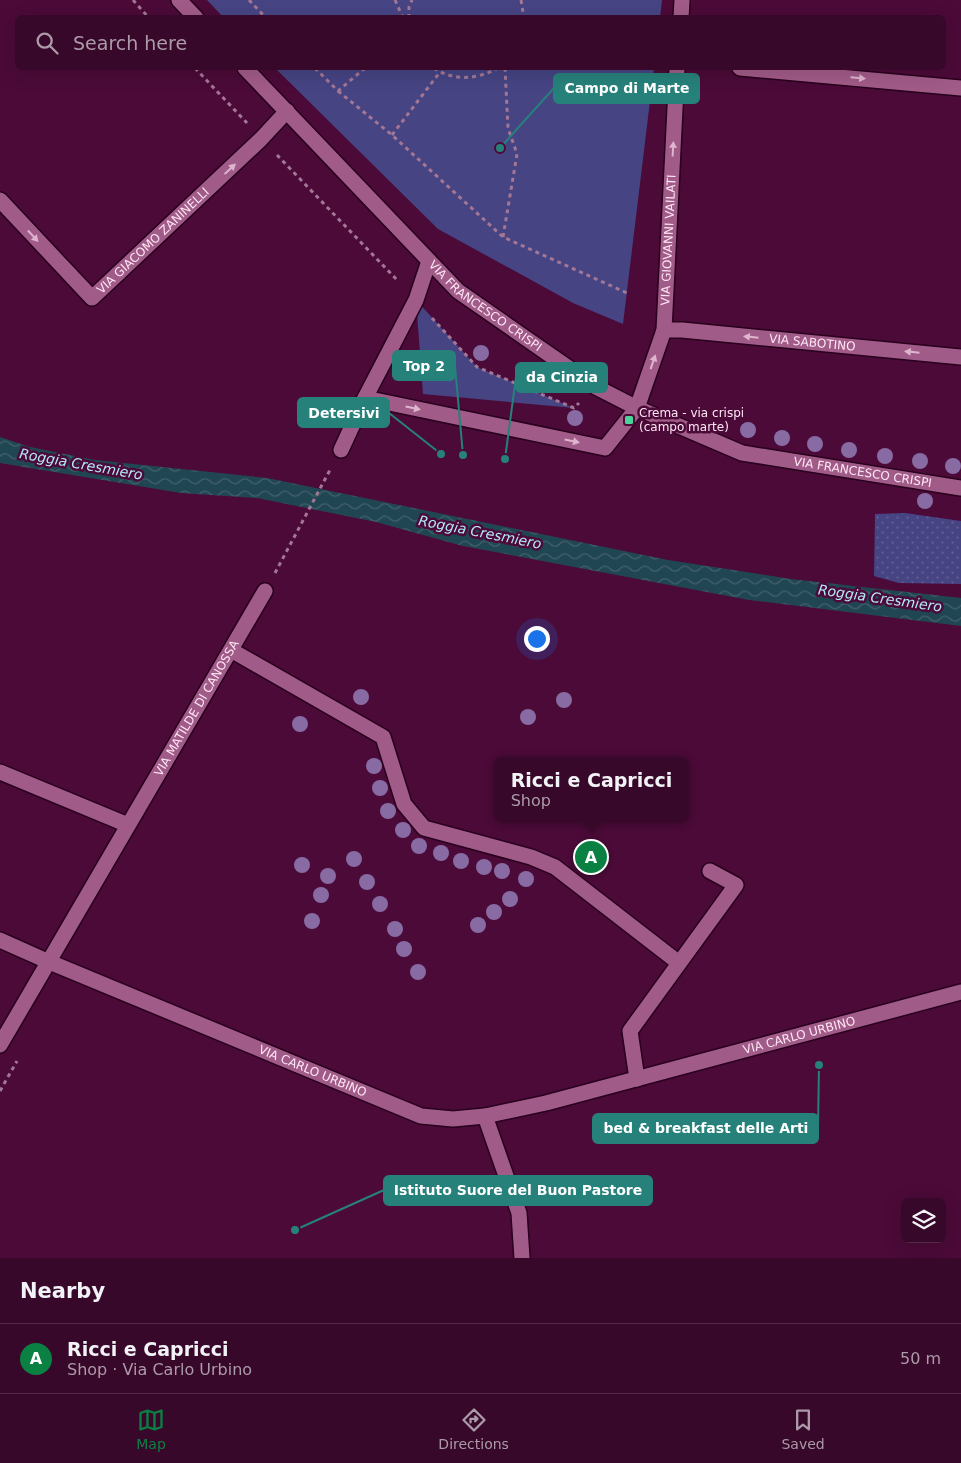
<!DOCTYPE html>
<html lang="en">
<head>
<meta charset="utf-8">
<style>
	:root { --surface:#38082a; --page:#3f1132; --text:#f1f3f6; --muted:#ab9aa8; --line:#522947; --accent:#0b8043 }
	body { margin:0; font-family:"DejaVu Sans",sans-serif; background:var(--page); color:var(--text) }
	.controls { position:absolute; right:15px; bottom:15px; display:grid; overflow:hidden; border-radius:8px; box-shadow:0 5px 20px #0002 }
	.controls button { width:45px; height:45px; display:grid; place-items:center; padding:0; border:0; border-bottom:1px solid var(--line); background:var(--surface); color:var(--text); font:25px sans-serif }
	.you { position:absolute; left:536px; top:638px; width:18px; height:18px; margin:-12px; border:4px solid #fff; border-radius:50%; background:#1a73e8; box-shadow:0 0 0 8px #1a73e833 }
	.badge { display:grid; place-items:center; width:32px; height:32px; border-radius:50%; background:var(--accent); color:#fff; font-size:16px; font-weight:700 }
	.pin { position:absolute; translate:-50% -50%; border:2px solid #fff; box-shadow:0 1px 5px #0006 }
	.popup { position:absolute; left:494px; top:757px; width:195px; height:65px; box-sizing:border-box; display:grid; place-content:center; border-radius:8px; background:var(--surface); filter:drop-shadow(0 1px 4px #0005); font-size:16px; white-space:nowrap; color:var(--muted) }
	.popup b { font-size:19px; color:var(--text) }
	.popup::after { content:''; position:absolute; left:50%; top:100%; margin-left:-10px; border:10px solid transparent; border-top-color:var(--surface) }
	.list { margin:0; padding:0; list-style:none }
	h2 { display:flex; justify-content:space-between; align-items:center; height:65px; margin:0; padding:0 20px; font-size:21px }
	h2 small { font-size:16px; font-weight:400; color:var(--muted) }
	.list li { display:grid; grid-template-columns:32px 1fr auto; gap:15px; align-items:center; box-sizing:border-box; height:70px; padding:0 20px; border-top:1px solid var(--line) }
	.list b { display:block; font-size:19px; white-space:nowrap }
	.list p { margin:0; font-size:16px; white-space:nowrap; color:var(--muted) }
	.list em { font-size:16px; font-style:normal; color:var(--muted) }
	.icon { flex:none; width:28px; height:28px; fill:none; stroke:currentColor; stroke-width:2; stroke-linecap:round; stroke-linejoin:round }
	.map { position:relative; flex:none; width:961px; height:1258px; overflow:hidden }
	.search { position:absolute; background:var(--surface); box-shadow:0 5px 20px #0002; left:15px; right:15px; top:15px; height:55px; display:flex; align-items:center; gap:12px; box-sizing:border-box; padding:0 18px; border-radius:8px; color:var(--muted); font-size:19px }
	.sheet { height:135px; background:var(--surface) }
	nav { display:flex; justify-content:space-around; align-items:center; box-sizing:border-box; height:70px; border-top:1px solid var(--line); background:var(--surface); font-size:14px; color:var(--muted) }
	nav a { display:grid; justify-items:center; gap:2px }
	nav .on { color:var(--accent) }
	.map>svg:first-child { display:block }
	.grass { fill:url(#grass-dots) }
	.green { fill:#464483 }
	.water { fill:url(#water-waves) }
	.lines { fill:none; stroke-linecap:round; stroke-linejoin:round }
	.minor-casing { stroke:#29001d; stroke-width:18 }
	.path { stroke:#a37795; stroke-width:3; stroke-dasharray:4 4; stroke-linecap:butt }
	.minor { stroke:#a15b88; stroke-width:15 }
	.tree { fill:#886ba3 }
	.oneway { fill:#ddb5ce }
	.poi-dot { fill:#4ad49c; stroke:#4b0a38; stroke-width:2 }
	.labels { text-anchor:middle; dominant-baseline:central; stroke-width:5; stroke-linejoin:round; paint-order:stroke }
	.street-label { font-size:12px; fill:#fee6f4; stroke:#4b0a38 }
	.poi-label { font-size:12px; fill:#fee6f4; stroke:#4b0a38; text-anchor:start }
	.water-label { font-size:14px; font-style:italic; fill:#b3e7fa; stroke:#4b0a38 }
	.leader { fill:none; stroke:#27817b; stroke-width:2 }
	.callout-dot { fill:#27817b; stroke:#4b0a38; stroke-width:2 }
	.callout { fill:#27817b; stroke:#27817b; stroke-width:2 }
	.callout-label { font-size:14px; text-anchor:middle; font-weight:bold; fill:#fff }
</style>
</head>
<body>
<div class="map">
<svg width="961" height="1258" viewBox="0 0 961 1258">
	<defs>
		<pattern id="grass-dots" width="8" height="8" patternUnits="userSpaceOnUse" patternTransform="scale(1.25)"><rect width="8" height="8" fill="#464483"/><path d="M2 2h.1M6 6h.1" fill="none" stroke="#625f95" stroke-width="1.8" stroke-linecap="round"/></pattern>
		<pattern id="water-waves" width="16" height="10" patternUnits="userSpaceOnUse" patternTransform="scale(1.25)"><rect width="16" height="10" fill="#214653"/><path d="M0 5q4-4 8 0t8 0" fill="none" stroke="#42616c"/></pattern>
	</defs>
	<rect width="100%" height="100%" fill="#4b0a38"/>
	<path class="grass" d="M 905,513 L 961,521 L 961,584 L 899,583 L 874,576 L 875,514 Z"/>
	<path class="green" d="M 207,0 L 662,0 L 660,18 L 224,18 Z
		M 275,68 L 654,68 L 623,324 L 573,303 L 438,229 Z
		M 416,300 L 477,367 L 574,408 L 423,394 Z"/>
	<path class="water" d="M 0,437 L 30,447 L 95,460 L 267,478 L 668,560 L 791,579 L 961,598 L 961,626 L 749,600 L 463,546 L 376,522 L 257,498 L 181,493 L 0,463 Z"/>
	<g class="lines">
		<g class="minor-casing">
			<g id="minor">
				<path d="M 179,0 L 196,18"/>
				<path d="M 681,18 L 682,0"/>
				<path id="s1" d="M 245,68 L 458,291 L 596,387 L 637,408 L 742,453 L 961,488"/>
				<path d="M 740,68 L 961,88"/>
				<path id="s2" d="M 0,200 L 92,298 L 261,139 L 287,111"/>
				<path id="s3" d="M 664,330 L 682,330 L 961,357"/>
				<path id="s4" d="M 365,398 L 605,448 L 637,408 L 664,330 L 677,68"/>
				<path d="M 341,450 L 365,398 L 416,300 L 429,261"/>
				<path d="M 231,650 L 383,737 L 404,804 L 424,828 L 531,857 L 555,867 L 679,963"/>
				<path d="M 0,772 L 128,825"/>
				<path id="s5" d="M 0,940 L 47,961 L 421,1116 L 453,1119 L 485,1116 L 546,1103 L 961,992"/>
				<path id="s6" d="M 0,1045 L 265,591"/>
				<path d="M 637,1079 L 630,1031 L 736,885 L 710,871"/>
				<path d="M 485,1116 L 519,1213 L 522,1258"/>
			</g>
		</g>
		<path class="path" d="M 133,0 L 149,18
			M 249,0 L 266,18
			M 395,0 L 403,18
			M 521,0 L 524,18
			M 409,18 L 409,7 L 412,0
			M 195,68 L 247,123
			M 315,68 L 338,91 L 365,68
			M 434,68 C 454,82 479,79 498,68
			M 338,91 L 392,135 L 503,237 L 627,293
			M 392,135 L 440,72
			M 277,155 L 399,282
			M 503,237 L 517,154 L 508,128 L 505,68
			M 432,318 L 477,367 L 574,408 L 579,403
			M 275,573 L 331,468
			M 0,1091 L 17,1061"/>
		<use href="#minor" class="minor"/>
	</g>
	<g class="tree">
		<circle cx="481" cy="353" r="8"/>
		<circle cx="524" cy="379" r="8"/>
		<circle cx="575" cy="418" r="8"/>
		<circle cx="748" cy="430" r="8"/>
		<circle cx="782" cy="438" r="8"/>
		<circle cx="815" cy="444" r="8"/>
		<circle cx="849" cy="450" r="8"/>
		<circle cx="885" cy="456" r="8"/>
		<circle cx="920" cy="461" r="8"/>
		<circle cx="953" cy="466" r="8"/>
		<circle cx="925" cy="501" r="8"/>
		<circle cx="361" cy="697" r="8"/>
		<circle cx="564" cy="700" r="8"/>
		<circle cx="528" cy="717" r="8"/>
		<circle cx="300" cy="724" r="8"/>
		<circle cx="374" cy="766" r="8"/>
		<circle cx="380" cy="788" r="8"/>
		<circle cx="388" cy="811" r="8"/>
		<circle cx="403" cy="830" r="8"/>
		<circle cx="419" cy="846" r="8"/>
		<circle cx="441" cy="853" r="8"/>
		<circle cx="354" cy="859" r="8"/>
		<circle cx="461" cy="861" r="8"/>
		<circle cx="302" cy="865" r="8"/>
		<circle cx="484" cy="867" r="8"/>
		<circle cx="502" cy="871" r="8"/>
		<circle cx="328" cy="876" r="8"/>
		<circle cx="526" cy="879" r="8"/>
		<circle cx="367" cy="882" r="8"/>
		<circle cx="321" cy="895" r="8"/>
		<circle cx="510" cy="899" r="8"/>
		<circle cx="380" cy="904" r="8"/>
		<circle cx="494" cy="912" r="8"/>
		<circle cx="312" cy="921" r="8"/>
		<circle cx="478" cy="925" r="8"/>
		<circle cx="395" cy="929" r="8"/>
		<circle cx="404" cy="949" r="8"/>
		<circle cx="418" cy="972" r="8"/>
	</g>
	<defs><path id="oneway-solid" d="M-6-.8H1V-3.2L6.5 0L1 3.2V.8H-6Z" transform="scale(1.25)"/></defs>
	<g class="oneway">
		<use href="#oneway-solid" transform="translate(858 78) rotate(5)"/>
		<use href="#oneway-solid" transform="translate(673 149) rotate(-87)"/>
		<use href="#oneway-solid" transform="translate(230 169) rotate(-43)"/>
		<use href="#oneway-solid" transform="translate(33 236) rotate(47)"/>
		<use href="#oneway-solid" transform="translate(751 337) rotate(-174)"/>
		<use href="#oneway-solid" transform="translate(912 352) rotate(-174)"/>
		<use href="#oneway-solid" transform="translate(653 362) rotate(-71)"/>
		<use href="#oneway-solid" transform="translate(413 408) rotate(12)"/>
		<use href="#oneway-solid" transform="translate(572 441) rotate(12)"/>
	</g>
	<rect class="poi-dot" x="624" y="415" width="10" height="10" rx="2.5"/>
	<g class="labels">
		<g class="street-label">
			<text stroke="none"><textPath href="#s4" startOffset="469">VIA GIOVANNI VAILATI</textPath></text>
			<text stroke="none"><textPath href="#s2" startOffset="218">VIA GIACOMO ZANINELLI</textPath></text>
			<text stroke="none"><textPath href="#s1" startOffset="339">VIA FRANCESCO CRISPI</textPath></text>
			<text stroke="none"><textPath href="#s3" startOffset="149">VIA SABOTINO</textPath></text>
			<text stroke="none"><textPath href="#s1" startOffset="759">VIA FRANCESCO CRISPI</textPath></text>
			<text stroke="none"><textPath href="#s6" startOffset="390">VIA MATILDE DI CANOSSA</textPath></text>
			<text stroke="none"><textPath href="#s5" startOffset="845">VIA CARLO URBINO</textPath></text>
			<text stroke="none"><textPath href="#s5" startOffset="339">VIA CARLO URBINO</textPath></text>
		</g>
		<g class="poi-label">
			<text x="639" y="413">Crema - via crispi<tspan x="639" dy="14">(campo marte)</tspan></text>
		</g>
		<g class="water-label">
			<text transform="translate(81 464) rotate(10)">Roggia Cresmiero</text>
			<text transform="translate(480 532) rotate(11)">Roggia Cresmiero</text>
			<text transform="translate(880 598) rotate(8)">Roggia Cresmiero</text>
		</g>
	</g>
	<path class="leader" d="M500 148L554 88M463 455L455 366M505 459L516 377M441 454L389 413M819 1065L818 1128M295 1230L384 1190"/>
	<g class="callout-dot">
		<circle cx="500" cy="148" r="5"/>
		<circle cx="463" cy="455" r="5"/>
		<circle cx="505" cy="459" r="5"/>
		<circle cx="441" cy="454" r="5"/>
		<circle cx="819" cy="1065" r="5"/>
		<circle cx="295" cy="1230" r="5"/>
	</g>
	<g class="callout">
		<rect x="554" y="74" width="145" height="29" rx="5"/>
		<rect x="393" y="351" width="62" height="29" rx="5"/>
		<rect x="516" y="363" width="91" height="29" rx="5"/>
		<rect x="298" y="398" width="91" height="29" rx="5"/>
		<rect x="593" y="1114" width="225" height="29" rx="5"/>
		<rect x="384" y="1176" width="268" height="29" rx="5"/>
	</g>
	<g class="callout-label">
		<text x="627" y="93">Campo di Marte</text>
		<text x="424" y="371">Top 2</text>
		<text x="562" y="382">da Cinzia</text>
		<text x="344" y="418">Detersivi</text>
		<text x="706" y="1133">bed &amp; breakfast delle Arti</text>
		<text x="518" y="1195">Istituto Suore del Buon Pastore</text>
	</g>
</svg>
<div class="controls">
<button><svg class="icon" aria-label="layers" viewBox="0 0 24 24"><path d="M12 4l9 5-9 5-9-5zM3 14l9 5 9-5"/></svg></button>
</div>
<div class="you"></div>
<div class="pin badge" style="left:591px;top:857px">A</div>
<div class="popup"><b>Ricci e Capricci</b>Shop</div>
<div class="search"><svg class="icon" aria-label="search" viewBox="0 0 24 24"><circle cx="10" cy="10" r="6"/><path d="M15 15l6 6"/></svg>Search here</div>
</div>
<section class="sheet">
<h2>Nearby<small></small></h2>
<ul class="list">
<li><span class="badge">A</span><div><b>Ricci e Capricci</b><p>Shop · Via Carlo Urbino</p></div><em>50 m</em></li>
</ul>
</section>
<nav>
<a class="on"><svg class="icon" aria-label="map" viewBox="0 0 24 24"><path d="M3 6l6-2 6 2 6-2v14l-6 2-6-2-6 2zM9 4v14M15 6v14"/></svg>Map</a>
<a><svg class="icon" aria-label="directions" viewBox="0 0 24 24"><path d="M12 3l9 9-9 9-9-9zM9 14v-3h6M13 9l2 2-2 2"/></svg>Directions</a>
<a><svg class="icon" aria-label="saved" viewBox="0 0 24 24"><path d="M7 4h10v16l-5-4-5 4z"/></svg>Saved</a>
</nav>
</body>
</html>
